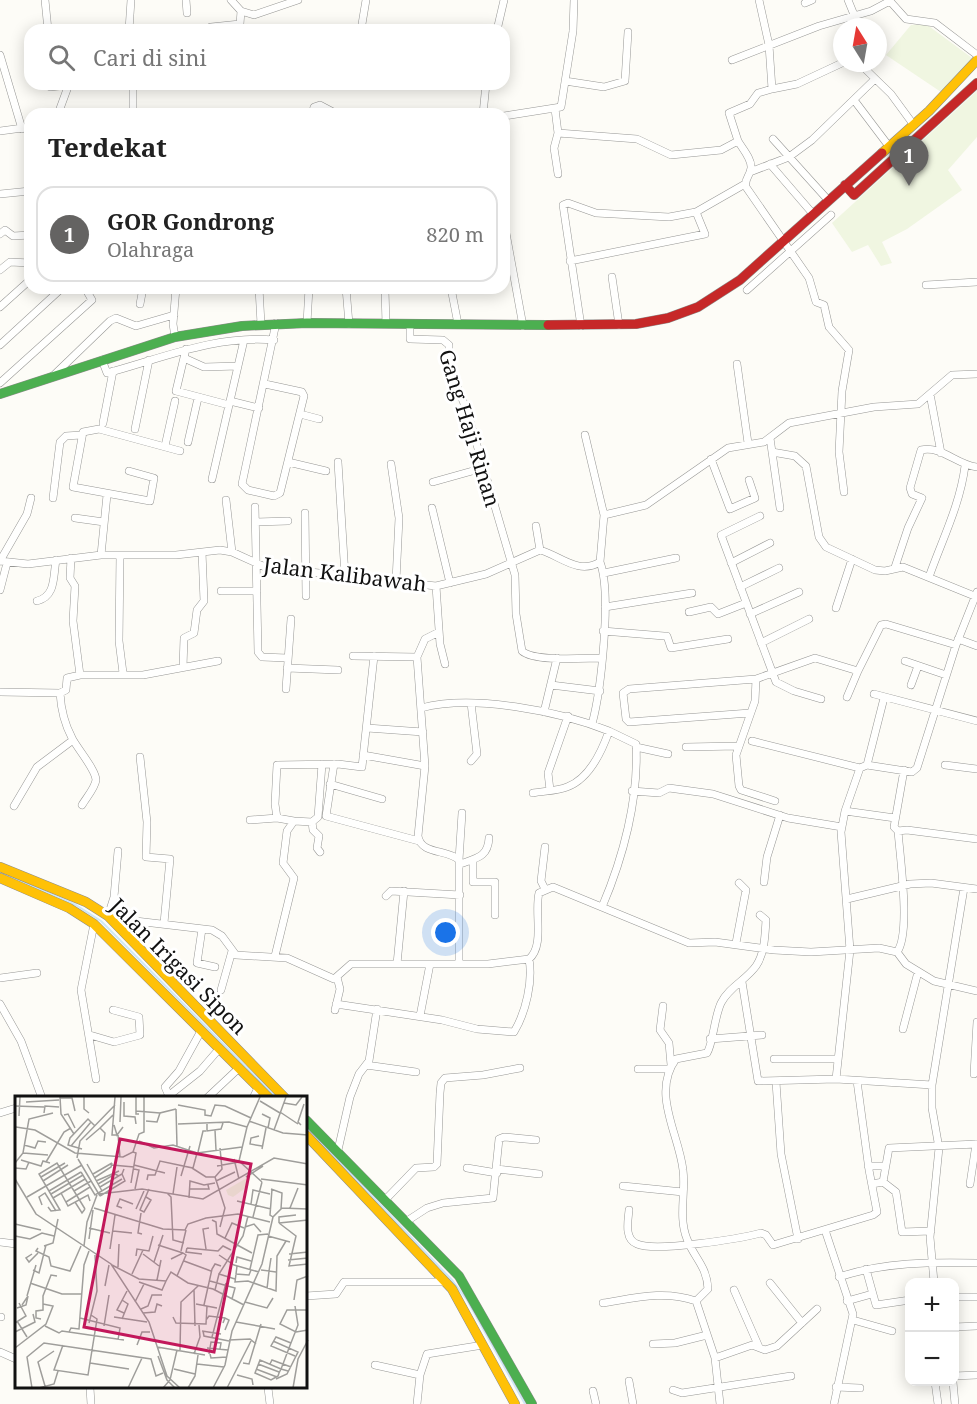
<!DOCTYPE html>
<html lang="id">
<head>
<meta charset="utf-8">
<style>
	:root { --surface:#fff; --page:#f6f6f6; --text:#222; --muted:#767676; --line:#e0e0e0; --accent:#646362 }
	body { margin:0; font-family:"Noto Serif",serif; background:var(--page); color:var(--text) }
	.controls { position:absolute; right:18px; bottom:18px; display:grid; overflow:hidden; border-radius:12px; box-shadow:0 3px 15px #0003 }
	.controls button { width:54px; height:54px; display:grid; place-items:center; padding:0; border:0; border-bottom:2px solid var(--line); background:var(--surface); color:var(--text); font:30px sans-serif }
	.compass { position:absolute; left:833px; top:18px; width:54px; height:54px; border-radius:50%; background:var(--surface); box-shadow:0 3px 15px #0003; rotate:349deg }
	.you { position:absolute; left:446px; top:933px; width:21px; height:21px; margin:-15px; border:4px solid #fff; border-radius:50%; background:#1a73e8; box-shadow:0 0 0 9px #1a73e833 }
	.badge { display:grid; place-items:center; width:39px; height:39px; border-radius:50%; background:var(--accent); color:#fff; font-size:20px; font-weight:700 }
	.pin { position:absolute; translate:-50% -50px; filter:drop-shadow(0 2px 3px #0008) }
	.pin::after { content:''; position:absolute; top:32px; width:21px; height:18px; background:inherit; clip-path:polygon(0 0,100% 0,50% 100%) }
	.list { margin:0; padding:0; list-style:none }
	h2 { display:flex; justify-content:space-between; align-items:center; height:78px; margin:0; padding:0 24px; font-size:26px }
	h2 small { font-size:20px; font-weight:400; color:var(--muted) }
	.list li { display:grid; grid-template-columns:39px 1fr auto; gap:18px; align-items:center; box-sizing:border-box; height:96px; margin:0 12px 12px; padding:0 12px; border:2px solid var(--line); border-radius:18px }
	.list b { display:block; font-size:22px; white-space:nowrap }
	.list p { margin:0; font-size:20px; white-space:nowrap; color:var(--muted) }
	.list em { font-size:20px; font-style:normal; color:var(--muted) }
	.icon { flex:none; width:33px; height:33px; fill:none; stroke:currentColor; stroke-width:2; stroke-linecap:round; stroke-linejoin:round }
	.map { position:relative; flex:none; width:977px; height:1404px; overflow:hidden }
	.search { position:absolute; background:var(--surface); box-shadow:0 3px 15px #0003; left:24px; top:24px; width:486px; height:66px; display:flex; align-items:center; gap:15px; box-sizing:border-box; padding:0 21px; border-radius:18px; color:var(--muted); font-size:22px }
	.panel { position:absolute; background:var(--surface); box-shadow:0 3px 15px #0003; left:24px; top:108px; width:486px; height:186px; border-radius:18px }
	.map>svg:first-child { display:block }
	.pitch { fill:#f0f6e1 }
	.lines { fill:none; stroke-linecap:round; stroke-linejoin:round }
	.stream { stroke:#cde8f7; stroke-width:2 }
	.street-casing { stroke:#979795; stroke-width:8 }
	.fast-casing { stroke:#8e8d8b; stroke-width:10 }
	.slow-casing { stroke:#8e8d8b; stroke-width:10 }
	.jam-casing { stroke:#8e8d8b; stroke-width:10 }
	.street { stroke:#fffffe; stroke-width:7 }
	.fast { stroke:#4caf50; stroke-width:9 }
	.slow { stroke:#ffc107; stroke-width:9 }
	.jam { stroke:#c62828; stroke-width:9 }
	.labels { text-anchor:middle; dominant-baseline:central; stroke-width:6; stroke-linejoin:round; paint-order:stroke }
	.street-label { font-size:21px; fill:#111; stroke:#fff }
	.inset-road { fill:none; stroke:#9f9e9b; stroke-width:1.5 }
	.view { fill:#c2185b; fill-opacity:0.15; stroke:#c2185b; stroke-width:3 }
	.inset-edge { fill:none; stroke:#111; stroke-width:3 }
</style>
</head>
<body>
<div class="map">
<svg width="977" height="1404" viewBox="0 0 977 1404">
	<rect width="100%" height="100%" fill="#fdfcf7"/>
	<path class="pitch" d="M 926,24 L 972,58 L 957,78 L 941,92 L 886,55 L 911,25 Z
		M 977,91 L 977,137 L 948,170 L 962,190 L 907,229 L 882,242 L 892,263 L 881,266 L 868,245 L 852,252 L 832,223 Z"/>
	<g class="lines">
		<path class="stream" d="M 0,873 L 76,905 L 101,921 L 277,1098
			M 306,1127 L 452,1280 L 467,1300 L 525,1404"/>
		<g class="street-casing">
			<path id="street" d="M 45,0 L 48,30
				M 186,0 L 187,13
				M 231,0 L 241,11 L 254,15 L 298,0
				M 848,0 L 859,27
				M 889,0 L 906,19 L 935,23 L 977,55
				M 805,3 L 812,0
				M 211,27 L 240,24 L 241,11
				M 129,30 L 131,0
				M 361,30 L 366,0
				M 497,30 L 504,0
				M 0,55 L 22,129
				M 732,60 L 819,26 L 871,11 L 890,1
				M 859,63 L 891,94 L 913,124
				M 565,81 L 604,87 L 625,81 L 628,32
				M 49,84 L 50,87 L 68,85
				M 133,84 L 133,114
				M 772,89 L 797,84 L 842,63
				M 854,100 L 888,145
				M 555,109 L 558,133 L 637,139 L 671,155 L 721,150 L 738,141 L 729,113 L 750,104 L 758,93 L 772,89 L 769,45 L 759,0
				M 58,114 L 69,84
				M 312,114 L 314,107 L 320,105 L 337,114
				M 483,114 L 486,84
				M 504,116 L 561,107 L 573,31 L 574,0
				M 0,131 L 30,127
				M 773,139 L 828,200
				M 738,141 C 742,148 752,159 751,168 C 750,177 744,178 746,187 L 809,278 L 816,302 L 824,305 L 829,327 L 849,350 L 842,391 L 839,452 L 844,492
				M 770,164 L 813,214
				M 750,172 L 789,157 L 812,140 L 875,79
				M 558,174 L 554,148 L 558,133
				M 0,194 L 30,191
				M 504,222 L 523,326
				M 0,234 L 5,230 L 13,236 L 30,235
				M 570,261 L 705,234 L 696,212
				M 0,270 L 10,262 L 30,263
				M 612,277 L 619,325
				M 926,285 L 977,282
				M 259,288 L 261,324
				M 346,288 L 349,324
				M 451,288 L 458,324
				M 385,290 L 386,324
				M 747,290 L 831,215
				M 140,304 L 143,288
				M 0,307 L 30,280
				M 307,323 L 309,288
				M 410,324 L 410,339 L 443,340 L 449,345 L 449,366 L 467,411 L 515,575 L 516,614 L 522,651 C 534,662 584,658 601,658
				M 581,326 L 563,205 L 568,203 L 596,213 L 669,217 L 696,212 L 745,184
				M 175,337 L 173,324 L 176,288
				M 0,345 L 62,288
				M 186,349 L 176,391 L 229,405
				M 184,358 L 204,367 L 238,366
				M 102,360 L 107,373 C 163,358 215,335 274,340
				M 737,364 L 748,443
				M 54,375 L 110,321 L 116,318 L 136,326 L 174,315
				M 0,383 L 92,300 L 85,288
				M 265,384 L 302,392 L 304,396 L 280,493 L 274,496 L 248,490 L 242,484 L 276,323
				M 930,394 L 941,453
				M 230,401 L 259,408
				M 300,414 L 319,419
				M 103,423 L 113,371
				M 135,429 L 149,360
				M 585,435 L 604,515
				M 770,438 L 780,508
				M 188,442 L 198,398
				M 165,446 L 175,401
				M 772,452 L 795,456 L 806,466 L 819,537 L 826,547 L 875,570 L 885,571 L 903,567 L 977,597
				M 711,459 L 730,509 L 755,498 L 749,480
				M 288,462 L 326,471
				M 338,462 L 345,576
				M 391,464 L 399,518 L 396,581
				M 129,471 L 154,478 L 150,501 L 73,487 L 83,432 L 99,429 L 180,451
				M 212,479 L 244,340
				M 433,482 L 483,468
				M 53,498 L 60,442 L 66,436 L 81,435
				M 226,500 L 232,552
				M 255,507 L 258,652 L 262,657 L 287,658
				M 432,508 L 450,583
				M 305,513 L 306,596
				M 760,516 L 721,535 L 776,682 L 794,691 L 821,699
				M 75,518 L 104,522
				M 256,522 L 288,521
				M 536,526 L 540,550
				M 101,555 L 107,495
				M 120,555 L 119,641 L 123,673
				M 71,558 L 70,578 L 75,586 L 73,621 L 80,675 L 67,678 L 66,690 L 60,693 C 61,710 64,723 72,738 C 77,748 96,770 96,780 C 95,788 86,798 82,805
				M 0,561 L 28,564 L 101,555 L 176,555 L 220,550 L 232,552 L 265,567 L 436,586 L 486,574 L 540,550 C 561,556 578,575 600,562 L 604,515 L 646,505 L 728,448 L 764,442 L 789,423 L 874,407 L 918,404 L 952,375 L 977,374
				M 0,561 L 27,514 L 31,498
				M 731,563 L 770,543
				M 895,567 L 908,528 L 922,498 L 912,494 L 910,488 L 921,450 C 941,445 957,465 977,467
				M 604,573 L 676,558
				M 929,577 C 942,540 960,505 965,466
				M 436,586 L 440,644 L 445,664
				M 740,587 L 779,568
				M 0,590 L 7,563
				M 221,591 L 257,591
				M 37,601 C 56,596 53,577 56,560
				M 605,607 L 692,593
				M 836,608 L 852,559
				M 689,612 L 711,607 L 718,614 L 746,603
				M 750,614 L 799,592
				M 603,631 L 664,636 L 667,636 L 671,648 L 728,639
				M 439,632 L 425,639 L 417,657 L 425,766 L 418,836 C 421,855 448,849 459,860
				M 958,639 L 977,646
				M 761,643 L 809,619
				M 353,656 L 417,657
				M 905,661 L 946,675
				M 183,667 L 184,638 L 194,633 L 197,610 L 204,601 L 202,552
				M 287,668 L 338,670
				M 80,675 L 143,675 L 218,661
				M 756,679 L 755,701 L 736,755 L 739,786 L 741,790 L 775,801
				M 551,685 L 600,691
				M 911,685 L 918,666
				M 286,689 L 291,619
				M 0,692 L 60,693
				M 874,694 L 977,721
				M 847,697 L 858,671
				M 421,708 C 473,694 559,711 609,731
				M 544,712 L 557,658
				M 750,713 L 629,722 L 626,719 L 623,693 L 629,689 L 756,679 L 815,658 L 858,671 L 881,625 L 886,624 L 956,645
				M 592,724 C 601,691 612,593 600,562
				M 367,728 L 423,732
				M 752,741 L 860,768
				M 636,747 L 668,754
				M 686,747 L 738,746
				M 363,755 L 425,766
				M 140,757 L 147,822 L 146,857 L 170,859 L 164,923
				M 471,761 L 477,754 L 471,703
				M 334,764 L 326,816 L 419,841
				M 867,765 L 884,698
				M 945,765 L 977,769
				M 330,784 L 382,799
				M 550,790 L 548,773 L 568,716
				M 632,791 L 659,793 L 669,788 L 713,794 L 788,818 L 842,827
				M 533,793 C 543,791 557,791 567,787 C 589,779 602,751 609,731 L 636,744 C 639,799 623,858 602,907
				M 14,806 L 37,767 L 73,740
				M 845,811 L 895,818
				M 277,818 L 275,804 L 277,765 L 338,764 L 362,767 L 374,656
				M 250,820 L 277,818 L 294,821
				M 312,822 L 318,817 L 322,764
				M 312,822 L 313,830 L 319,836 L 317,848 L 320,852
				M 898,831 L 894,827 L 904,770
				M 473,860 L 473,882 L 495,882 L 495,915
				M 460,864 C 477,858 488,857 489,838
				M 764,882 L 767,857 L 780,815
				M 545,889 L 541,881 L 545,847
				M 386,896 L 391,891 L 460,895
				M 847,899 L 910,884 L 931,883 L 977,889
				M 108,916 L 114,897 L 118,851
				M 110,918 L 212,930 L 222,936 L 236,955 L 287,958 L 334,979 L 351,964 L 488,964 L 529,959 C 545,946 534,912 539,893 L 553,887 L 689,943 L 715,942 L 774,950 L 811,952 L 879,948 L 897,952 L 906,964 L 934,981 L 977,991
				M 94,924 L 81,990 L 96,1079
				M 202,929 L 197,963 L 215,967
				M 736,943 L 746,890 L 739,883
				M 897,952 C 911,934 900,857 898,831 L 907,830 L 977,839
				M 275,956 L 294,878 L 283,863 L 287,831 L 294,821 L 312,822
				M 397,964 L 404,891
				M 459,964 L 459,860 L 462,813
				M 0,978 L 37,973
				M 742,982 L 758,1081 L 836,1079 L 932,1085
				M 221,990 L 232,951
				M 0,1004 L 21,1041 L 42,1098
				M 336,1004 L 442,1020 L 477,1029 L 514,1032 C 526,1012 533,981 529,959
				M 663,1006 L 660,1030 L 669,1043 L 671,1065
				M 335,1010 L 340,989 L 337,977
				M 420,1016 L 430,964
				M 903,1029 L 918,972
				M 90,1035 L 114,1042 L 140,1035 L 139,1017 L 113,1010
				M 710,1039 L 762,1035
				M 774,1059 L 837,1059
				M 366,1065 L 416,1072
				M 638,1069 L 669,1069
				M 974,1074 L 977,1022
				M 836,1079 L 850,950 L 841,832 L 845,811 L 860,768 L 867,765 L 912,772 L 917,768 L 956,645 L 977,592
				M 776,1082 L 781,1154 L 798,1239
				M 169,1096 L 165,1087 L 179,1071 L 201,1031
				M 167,1097 L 200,1071 L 219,1049
				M 207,1098 L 239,1068
				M 253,1098 L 258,1088
				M 0,1113 L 16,1108
				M 338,1150 L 350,1097 L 359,1074 L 369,1061 L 377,1009
				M 868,1166 L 885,1166
				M 467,1168 L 497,1173
				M 497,1169 L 539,1174
				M 883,1182 L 896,1192 L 902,1232 L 931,1231
				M 872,1184 L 883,1182 L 889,1148 L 977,1144
				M 970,1184 L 976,1144
				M 623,1186 L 683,1192
				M 386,1199 L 416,1168 L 434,1167 L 437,1164 L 440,1093 L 441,1083 L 445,1078 L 483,1075 L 520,1068
				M 629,1210 C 628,1221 624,1239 637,1244 C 656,1252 738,1239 761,1233 L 766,1235 L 773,1245 L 873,1215 L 877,1212 L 869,1170 L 857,1081
				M 407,1221 L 427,1208 L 443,1203 L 493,1198 L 499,1139 L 504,1137 L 536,1140
				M 825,1230 L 853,1314 L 834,1404
				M 0,1242 L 16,1244
				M 866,1269 L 876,1305 L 910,1300
				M 839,1277 C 884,1262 930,1262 977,1263
				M 934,1282 L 930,1237 L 939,1148 L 932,1108 L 932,1085 L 964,888
				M 770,1283 L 802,1323
				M 734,1290 L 759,1347
				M 306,1296 L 336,1294 L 344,1282 L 446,1282
				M 954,1297 L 977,1297
				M 847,1301 L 872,1294
				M 603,1303 C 635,1298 664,1290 696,1301
				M 0,1317 L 1,1317
				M 853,1320 L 892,1331
				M 954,1327 L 977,1326
				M 653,1344 L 675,1343 L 707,1335
				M 0,1352 L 16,1359
				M 715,1358 L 752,1345 L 765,1350 L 777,1346 L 817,1309
				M 375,1365 L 420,1375
				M 954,1376 L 977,1375
				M 629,1381 L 633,1404
				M 935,1382 L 938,1404
				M 953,1382 L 955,1404
				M 836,1387 L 860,1388
				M 90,1388 L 91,1404
				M 268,1388 L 270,1404
				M 673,1390 L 682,1393 L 791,1376
				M 593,1391 L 596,1404
				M 417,1404 L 420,1375 L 427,1354 L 483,1345
				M 720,1404 L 715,1358 L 696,1301 L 708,1289 C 707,1266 694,1258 687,1239 C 678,1217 686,1192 683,1170 C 679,1134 651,1093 676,1059 L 707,1053 C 713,1044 714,1018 721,1003 C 729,987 746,980 756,966 C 765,953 765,934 766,920 L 760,915"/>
		</g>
		<g class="fast-casing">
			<path id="fast" d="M 0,394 L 175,337 L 242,326 L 307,323 L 548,325
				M 306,1120 L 459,1276 L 532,1404"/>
		</g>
		<g class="slow-casing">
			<path id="slow" d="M 882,153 L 929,111 L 977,60
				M 0,867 L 86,902 L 108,916 L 285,1098
				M 0,878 L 69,908 L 94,924 L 269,1098
				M 306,1135 L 452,1289 L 515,1404"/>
		</g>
		<g class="jam-casing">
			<path id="jam" d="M 845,185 L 854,195 L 977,83
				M 548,325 L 636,324 L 668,318 L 698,307 L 740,280 L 882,153"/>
		</g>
		<use href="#street" class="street"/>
		<use href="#fast" class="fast"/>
		<use href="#slow" class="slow"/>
		<use href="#jam" class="jam"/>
	</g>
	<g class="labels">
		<g class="street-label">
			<text transform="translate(470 428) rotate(73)">Gang Haji Rinan</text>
			<text transform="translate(345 574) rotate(7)">Jalan Kalibawah</text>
			<text transform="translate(179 966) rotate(45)">Jalan Irigasi Sipon</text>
		</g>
	</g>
	<g transform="translate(15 1096)">
		<rect width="292" height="292" fill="#fdfcf7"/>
		<path d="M 237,79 L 229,93 L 218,101 L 213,99 L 211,94 Z" fill="#f0f6e1"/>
		<path class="inset-road" d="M 45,1 L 46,18 L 59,38M 69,1 L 69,13 L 74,17M 100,1 L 97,39 L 102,39M 121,1 L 121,18 L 124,18M 245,1 L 232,31 L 224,65 L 247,86M 45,2 L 57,2 L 60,15M 245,5 L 265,17M 11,6 L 44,4M 109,6 L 109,20 L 120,21 L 121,28M 269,7 L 281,9 L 287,1M 163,9 L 190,14 L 190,19 L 196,20 L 200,9 L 210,10 L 236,22M 0,10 L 29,11M 161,13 L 162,50M 121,15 L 145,17M 265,16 L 283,28M 29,17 L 30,10 L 44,11M 247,18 L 255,22 L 253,32M 49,19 L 53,18 L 60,32M 4,20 L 5,1M 131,25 L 142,26 L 145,17 L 161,13M 234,25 L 268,37 L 293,39M 105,26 L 106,1M 163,28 L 214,26 L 232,31M 192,28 L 192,35 L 206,33 L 208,27M 99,29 L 102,39 L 108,31M 286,29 L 283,26 L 289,8M 1,31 L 20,34 L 60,57 L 108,61 L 118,56 L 124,38 L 129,36 L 129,1M 200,34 L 201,54M 259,34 L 271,1M 103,39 L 105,61M 244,40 L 236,42 L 235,48 L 247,50M 71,44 L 85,32M 89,45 L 90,37 L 85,32 L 98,19M 124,45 L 139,52 L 158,49 L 182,57 L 227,51M 9,49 L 20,52 L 23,45 L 31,46M 56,50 L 76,26M 67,53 L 53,49 L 55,42 L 73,23 L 80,30M 247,53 L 251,32M 183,56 L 188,35 L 191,35M 8,57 L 33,59M 62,62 L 65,45 L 100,9M 63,63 L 85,100M 219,63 L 224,83M 6,64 L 26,70 L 28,65 L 35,67M 31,66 L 49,36 L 56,32M 0,67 L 8,57 L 14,23 L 38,17M 72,68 L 87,95M 97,69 L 119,71M 119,69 L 150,77M 202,70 L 224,66M 0,72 L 11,73 L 14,66M 177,72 L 191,81 L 200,81 L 207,73 L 205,52M 119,73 L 124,74 L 120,93M 66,76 L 80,99 L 107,83M 78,78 L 97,67M 166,80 L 175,50M 26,81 L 50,67M 200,81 L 210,112 L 205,131M 231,81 L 248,70M 79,82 L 96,71 L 97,67M 0,83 L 21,118 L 96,168 L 134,226 L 152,280 L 165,292M 246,83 L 293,89M 132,84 L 133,79 L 140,79 L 145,65 L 178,72 L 182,57M 28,85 L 53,69M 81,85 L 104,75M 201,85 L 220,76M 116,87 L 121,57 L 118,56M 83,88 L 100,78 L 104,80M 85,91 L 107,78 L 109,73M 175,93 L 194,93 L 193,89M 256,93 L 267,97 L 266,113M 257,93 L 255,119 L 258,121M 34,95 L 66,76M 59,95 L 76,85M 46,97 L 53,110 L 73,99 L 75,105M 152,97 L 156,101 L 158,144 L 169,147M 36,98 L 68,79M 84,98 L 127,93 L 188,103 L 259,62 L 293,68M 158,98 L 162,71M 85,100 L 110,85 L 107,78M 12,101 L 67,69M 131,101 L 136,104 L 129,116 L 125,114 L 134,93M 38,102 L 70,83M 174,102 L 175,85 L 189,89 L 200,87M 222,105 L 256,113M 51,106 L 75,91M 60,106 L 67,117 L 70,113M 236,108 L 238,94 L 255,98M 27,109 L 24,101 L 30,97 L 41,115M 33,111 L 36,115 L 45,114 L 24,78 L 42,67 L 70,113M 79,112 L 148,133 L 170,134 L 173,128 L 191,122 L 223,118 L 255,126M 107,112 L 102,110 L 105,103 L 118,108M 275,112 L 283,92M 121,113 L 129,95M 126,117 L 123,137 L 127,138M 238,121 L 247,86M 197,124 L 201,126 L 202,138 L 237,157M 264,127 L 281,140 L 274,170 L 293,168M 264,127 L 293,124M 264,127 L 264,121 L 281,119M 0,128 L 26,134M 230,131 L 239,128 L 246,136M 74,132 L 95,137M 98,135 L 117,137M 0,140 L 15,143 L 27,137 L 39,140M 253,140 L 275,146M 210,142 L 217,127 L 229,132M 74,143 L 78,114M 143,149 L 168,157M 29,150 L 38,147 L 43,123M 69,150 L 72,126 L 82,99M 23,152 L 21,155 L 34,161 L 36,170 L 55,175 L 66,150M 172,152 L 203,155 L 208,150 L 216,154M 172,152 L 171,156 L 187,158M 95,153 L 100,119M 191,153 L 188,133 L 194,132M 166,155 L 171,134M 17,158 L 11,162 L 14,166 L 23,157M 128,158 L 144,170M 274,158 L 293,156M 204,159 L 219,169 L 244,176M 121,160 L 122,153 L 134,155 L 138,140M 156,163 L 168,157 L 171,159 L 162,180M 273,164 L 293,162M 169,165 L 196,175M 139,166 L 148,139M 221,167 L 222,161 L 236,165M 97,169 L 124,183 L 151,185 L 156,176 L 173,187 L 198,193 L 229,209M 222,170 L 221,178 L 234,179 L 236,174M 103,171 L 104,148M 235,173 L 243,139 L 253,138M 18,174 L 24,177 L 31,149M 246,174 L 254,175 L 256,162M 117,178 L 128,154M 204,178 L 228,140 L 233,120M 221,178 L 220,186 L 233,185 L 261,195 L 262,160 L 271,145M 142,184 L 146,164M 195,185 L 220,192 L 217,203M 124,186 L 147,194 L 151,185M 15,187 L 47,198 L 67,198M 90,190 L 94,169M 252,193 L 254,175 L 261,176M 179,194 L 180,230M 200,194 L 204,178 L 220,183M 12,200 L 21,169M 107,204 L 113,208 L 107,223M 279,204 L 282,184 L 293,180M 120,206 L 129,188M 230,206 L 252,212 L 258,202M 181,208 L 202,212M 189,209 L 197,173 L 200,168 L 206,170M 2,212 L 11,209 L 13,200 L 7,209M 126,213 L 133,210 L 137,199 L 147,199M 293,214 L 272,214 L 265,228 L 281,236 L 293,234M 109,217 L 102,214 L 112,195M 128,217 L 140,216 L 142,208 L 147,210M 99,221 L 132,226M 158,221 L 161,227 L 191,228 L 192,210M 65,222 L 105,232 L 103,244M 26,223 L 21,222 L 21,215 L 28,214 L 28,200 L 36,179 L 42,180M 191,224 L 194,220 L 210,222M 2,225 L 12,241M 221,226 L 260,233M 0,227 L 11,220 L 4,207M 74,227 L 82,195 L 80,159M 208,227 L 210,222 L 214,224 L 210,234M 30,230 L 44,237 L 47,235 L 109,244M 89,230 L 94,199M 187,235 L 206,238M 188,235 L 189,240 L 214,245M 0,236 L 20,226 L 18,218M 54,236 L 56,232 L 64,233 L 69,169 L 74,155M 197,241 L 211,187M 214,244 L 235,243 L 241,248M 258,245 L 283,256 L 272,278 L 261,283M 276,247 L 261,241 L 256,250 L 280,260M 48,249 L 39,274 L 73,279 L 82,223 L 76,219M 122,249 L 127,236 L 135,236M 142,251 L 190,259M 0,252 L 31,228 L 38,210 L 28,208M 192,252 L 213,254M 165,254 L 166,206 L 183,190M 179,258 L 185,241 L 184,229M 194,258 L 196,246 L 206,247 L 205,253M 195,258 L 196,262 L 212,261M 143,260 L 152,284 L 160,292M 75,267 L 114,273M 228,267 L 234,268 L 246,228M 182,268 L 209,271M 243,268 L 264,276M 255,268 L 257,264 L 276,271M 159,273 L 180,278M 241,273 L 262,281M 273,275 L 266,273 L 245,264 L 240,277 L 256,284 L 263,280 L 264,277 L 266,273 L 268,268 L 274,252 L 283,229 L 280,210M 222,279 L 237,283 L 238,289M 30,290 L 23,266 L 39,255M 17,292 L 12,261 L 29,247 L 136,263 L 141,280 L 148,277M 24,292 L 39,288 L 43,275M 113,292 L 127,262M 148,292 L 155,284 L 162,254M 173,292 L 180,280 L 183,259M 198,292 L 210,269 L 217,235 L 247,168 L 258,121 L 267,112 L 293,113M 212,292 L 236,245M 278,292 L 283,263 L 293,244"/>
		<path class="view" d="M 105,43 L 236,68 L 199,256 L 69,231 Z"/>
		<rect width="292" height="292" class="inset-edge"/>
	</g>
</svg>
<div class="controls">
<button>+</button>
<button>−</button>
</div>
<svg class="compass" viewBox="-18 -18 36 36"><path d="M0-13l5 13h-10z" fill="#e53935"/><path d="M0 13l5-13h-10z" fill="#767676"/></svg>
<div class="you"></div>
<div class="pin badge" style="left:909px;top:186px">1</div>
<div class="search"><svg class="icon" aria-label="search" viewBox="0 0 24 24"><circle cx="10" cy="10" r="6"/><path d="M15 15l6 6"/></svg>Cari di sini</div>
<section class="panel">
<h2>Terdekat<small></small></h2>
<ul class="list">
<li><span class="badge">1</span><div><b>GOR Gondrong</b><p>Olahraga</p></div><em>820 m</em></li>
</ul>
</section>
</div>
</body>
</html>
